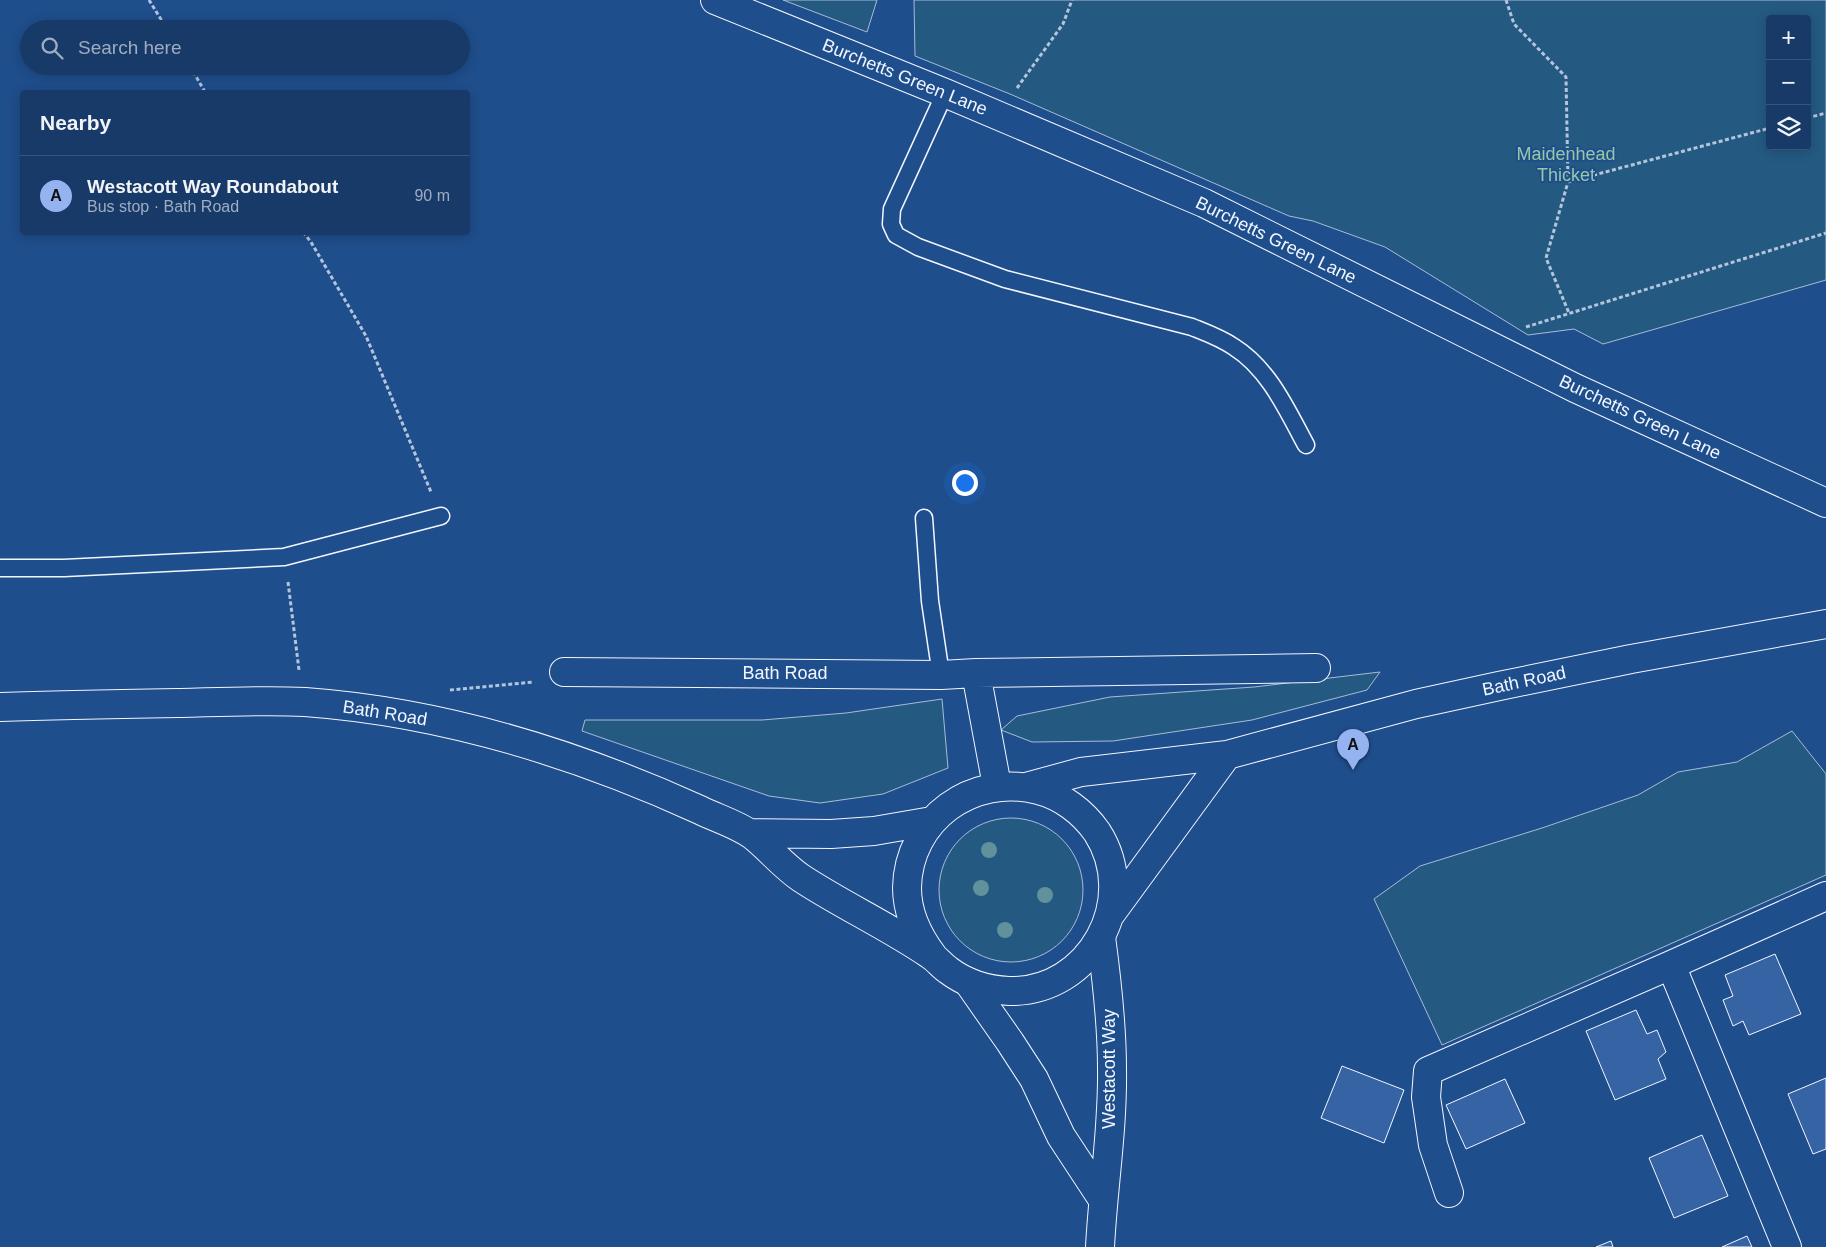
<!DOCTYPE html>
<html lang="en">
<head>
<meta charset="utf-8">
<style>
	:root { --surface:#173a69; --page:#244571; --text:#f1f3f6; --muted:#9eadc0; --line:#36547d; --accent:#95b2f1 }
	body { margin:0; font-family:Helvetica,sans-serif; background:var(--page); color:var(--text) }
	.controls { position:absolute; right:15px; top:15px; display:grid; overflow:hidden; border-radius:5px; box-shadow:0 2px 12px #0003 }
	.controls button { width:45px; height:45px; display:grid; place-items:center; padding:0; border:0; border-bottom:1px solid var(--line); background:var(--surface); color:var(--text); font:25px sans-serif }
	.you { position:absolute; left:964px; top:482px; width:18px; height:18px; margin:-12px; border:4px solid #fff; border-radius:50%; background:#1a73e8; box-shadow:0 0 0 8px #1a73e833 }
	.badge { display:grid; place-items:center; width:32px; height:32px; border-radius:50%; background:var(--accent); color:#111; font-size:16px; font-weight:700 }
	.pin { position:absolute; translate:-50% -41px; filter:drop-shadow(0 1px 2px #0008) }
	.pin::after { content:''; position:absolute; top:26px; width:18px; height:15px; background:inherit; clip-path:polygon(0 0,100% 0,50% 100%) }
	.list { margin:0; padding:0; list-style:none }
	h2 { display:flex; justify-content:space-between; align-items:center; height:65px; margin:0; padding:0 20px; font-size:21px }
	h2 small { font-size:16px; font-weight:400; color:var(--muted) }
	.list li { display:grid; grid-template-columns:32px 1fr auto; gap:15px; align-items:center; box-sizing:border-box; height:80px; padding:0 20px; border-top:1px solid var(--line) }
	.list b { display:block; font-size:19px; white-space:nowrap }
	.list p { margin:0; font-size:16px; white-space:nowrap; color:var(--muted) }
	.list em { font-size:16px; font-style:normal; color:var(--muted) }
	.icon { flex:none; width:28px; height:28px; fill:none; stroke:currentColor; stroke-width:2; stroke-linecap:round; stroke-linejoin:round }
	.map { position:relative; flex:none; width:1826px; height:1247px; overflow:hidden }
	.search { position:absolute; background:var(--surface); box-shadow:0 2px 12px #0003; left:20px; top:20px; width:450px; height:55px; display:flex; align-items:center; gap:12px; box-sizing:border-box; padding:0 18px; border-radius:28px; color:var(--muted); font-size:19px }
	.panel { position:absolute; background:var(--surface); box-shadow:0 2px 12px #0003; left:20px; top:90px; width:450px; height:145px; border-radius:5px }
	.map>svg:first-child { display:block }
	.green { fill:#245a82; stroke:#a8bbd7; fill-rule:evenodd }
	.building { fill:#3563a3; stroke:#f2f6ff }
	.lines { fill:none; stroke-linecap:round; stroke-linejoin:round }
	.service-casing { stroke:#f2f6ff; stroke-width:19 }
	.minor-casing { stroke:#f2f6ff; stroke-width:30 }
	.primary-casing { stroke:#f2f6ff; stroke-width:30 }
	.path { stroke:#b3c4dc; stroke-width:3; stroke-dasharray:4 2.5; stroke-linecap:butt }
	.service { stroke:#1f4e8c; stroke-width:16 }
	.minor { stroke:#1f4e8c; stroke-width:28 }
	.primary { stroke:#1f4e8c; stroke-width:28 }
	.tree { fill:#61919a }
	.labels { text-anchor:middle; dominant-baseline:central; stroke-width:4; stroke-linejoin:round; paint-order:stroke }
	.street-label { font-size:18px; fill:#f2f6ff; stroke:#1f4e8c }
	.park-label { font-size:18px; fill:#97c8a6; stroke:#1f4e8c }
</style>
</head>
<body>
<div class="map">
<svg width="1826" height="1247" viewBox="0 0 1826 1247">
	<rect width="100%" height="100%" fill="#1f4e8c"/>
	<path class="green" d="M 783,0 L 877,0 L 867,32 Z
		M 914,0 L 1826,0 L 1826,280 L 1603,344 L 1574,329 L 1528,335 L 1385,247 L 1313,221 L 1289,216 L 1010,94 L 915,56 ZM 1770,19 L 1807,19 L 1807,146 L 1770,146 Z
		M 1380,672 L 1367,690 L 1252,720 L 1113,741 L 1032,742 L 1001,730 L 1017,716 L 1110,697 L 1254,687 Z
		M 942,699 L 948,768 L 883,794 L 820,803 L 769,796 L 582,731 L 585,720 L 762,720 L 846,713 Z
		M 1792,731 L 1826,774 L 1826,875 L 1442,1045 L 1374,899 L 1420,866 L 1542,828 L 1638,795 L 1678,772 L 1737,762 Z
		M939 890a72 72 0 1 1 144 0a72 72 0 1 1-144 0Z"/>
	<path class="building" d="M 1775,954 L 1801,1014 L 1749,1035 L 1743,1021 L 1733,1026 L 1723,1000 L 1733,996 L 1725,975 Z
		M 1636,1010 L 1647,1034 L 1657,1030 L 1666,1052 L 1658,1059 L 1666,1079 L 1615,1100 L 1586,1031 Z
		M 1342,1066 L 1404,1090 L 1384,1143 L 1321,1118 Z
		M 1826,1078 L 1826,1149 L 1813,1154 L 1788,1094 Z
		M 1505,1079 L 1525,1123 L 1466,1149 L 1446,1105 Z
		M 1702,1135 L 1728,1196 L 1674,1218 L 1649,1158 Z
		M 1747,1236 L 1752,1247 L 1722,1247 Z
		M 1611,1241 L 1613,1247 L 1596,1247 Z"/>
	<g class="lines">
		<g class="service-casing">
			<path id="service" d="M 945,93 L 892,209 L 891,224 L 896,235 L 918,247 L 1005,279 L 1192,327 C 1207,333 1221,338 1234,347 C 1269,369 1287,410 1306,445
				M 924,518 L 930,601 L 941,675
				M 0,568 L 64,568 L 284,557 L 441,516"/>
		</g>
		<g class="minor-casing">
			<path id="minor" d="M 715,0 L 945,93 L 1204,203 L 1575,388 L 1826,503
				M 564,672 L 941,675 L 976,673 L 997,786
				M 976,673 L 1316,668
				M 1671,965 L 1826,896
				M 968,982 L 1010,1042 L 1034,1079 L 1061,1136 L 1103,1200
				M 1449,1193 L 1433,1145 L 1426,1097 L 1428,1071 L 1671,965 L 1787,1247
				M 1100,1247 C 1103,1188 1113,1129 1112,1069 C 1112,1025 1107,981 1101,937"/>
		</g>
		<g class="primary-casing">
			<path id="primary" d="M 0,707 C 60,705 121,704 181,703 C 222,702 264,700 305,702 C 442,712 575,753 700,810 C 716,818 737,824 752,835 C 769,848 783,866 801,878 C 842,905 888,926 929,954 C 936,958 941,965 948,970 C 965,983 987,990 1009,991 C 1090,993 1141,900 1097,832 C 1083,812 1062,796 1038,790 C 973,773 908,819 907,888 C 907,914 918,936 933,956
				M 1026,787 L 1081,772 L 1227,755 L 1416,704 L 1499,686 L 1631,659 L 1826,624
				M 750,833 L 831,834 L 874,831 L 932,821
				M 1110,915 L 1227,755"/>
		</g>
		<path class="path" d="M 149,0 L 167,29
			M 1506,0 L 1514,24 L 1566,77 L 1568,182 L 1546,258 L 1569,313
			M 190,66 L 205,92
			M 1017,88 L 1063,24 L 1072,0
			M 1807,118 L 1826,113
			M 1568,182 L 1770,128
			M 303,232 L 311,242 L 366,336 L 431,492
			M 1526,327 L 1826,233
			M 288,582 L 299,670
			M 450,690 L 534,682"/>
		<use href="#service" class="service"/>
		<use href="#minor" class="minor"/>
		<use href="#primary" class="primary"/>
	</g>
	<g class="tree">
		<circle cx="989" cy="850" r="8"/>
		<circle cx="981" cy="888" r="8"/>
		<circle cx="1045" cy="895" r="8"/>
		<circle cx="1005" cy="930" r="8"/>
	</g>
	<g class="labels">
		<g class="street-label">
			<text transform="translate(905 77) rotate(22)">Burchetts Green Lane</text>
			<text transform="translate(1276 240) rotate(26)">Burchetts Green Lane</text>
			<text transform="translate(1640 417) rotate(25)">Burchetts Green Lane</text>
			<text x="785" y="673">Bath Road</text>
			<text transform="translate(1524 681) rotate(-12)">Bath Road</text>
			<text transform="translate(385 713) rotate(9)">Bath Road</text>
			<text transform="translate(1109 1069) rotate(-90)">Westacott Way</text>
		</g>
		<g class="park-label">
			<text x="1566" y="154">Maidenhead<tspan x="1566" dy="21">Thicket</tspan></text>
		</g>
	</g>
</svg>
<div class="controls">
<button>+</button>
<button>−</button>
<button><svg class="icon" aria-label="layers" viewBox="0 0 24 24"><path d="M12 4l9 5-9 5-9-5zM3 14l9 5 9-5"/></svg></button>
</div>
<div class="you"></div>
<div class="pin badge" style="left:1353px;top:770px">A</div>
<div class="search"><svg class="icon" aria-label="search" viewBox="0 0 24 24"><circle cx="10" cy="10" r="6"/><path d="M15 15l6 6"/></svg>Search here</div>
<section class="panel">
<h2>Nearby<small></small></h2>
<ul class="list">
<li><span class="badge">A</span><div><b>Westacott Way Roundabout</b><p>Bus stop · Bath Road</p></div><em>90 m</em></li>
</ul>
</section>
</div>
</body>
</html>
